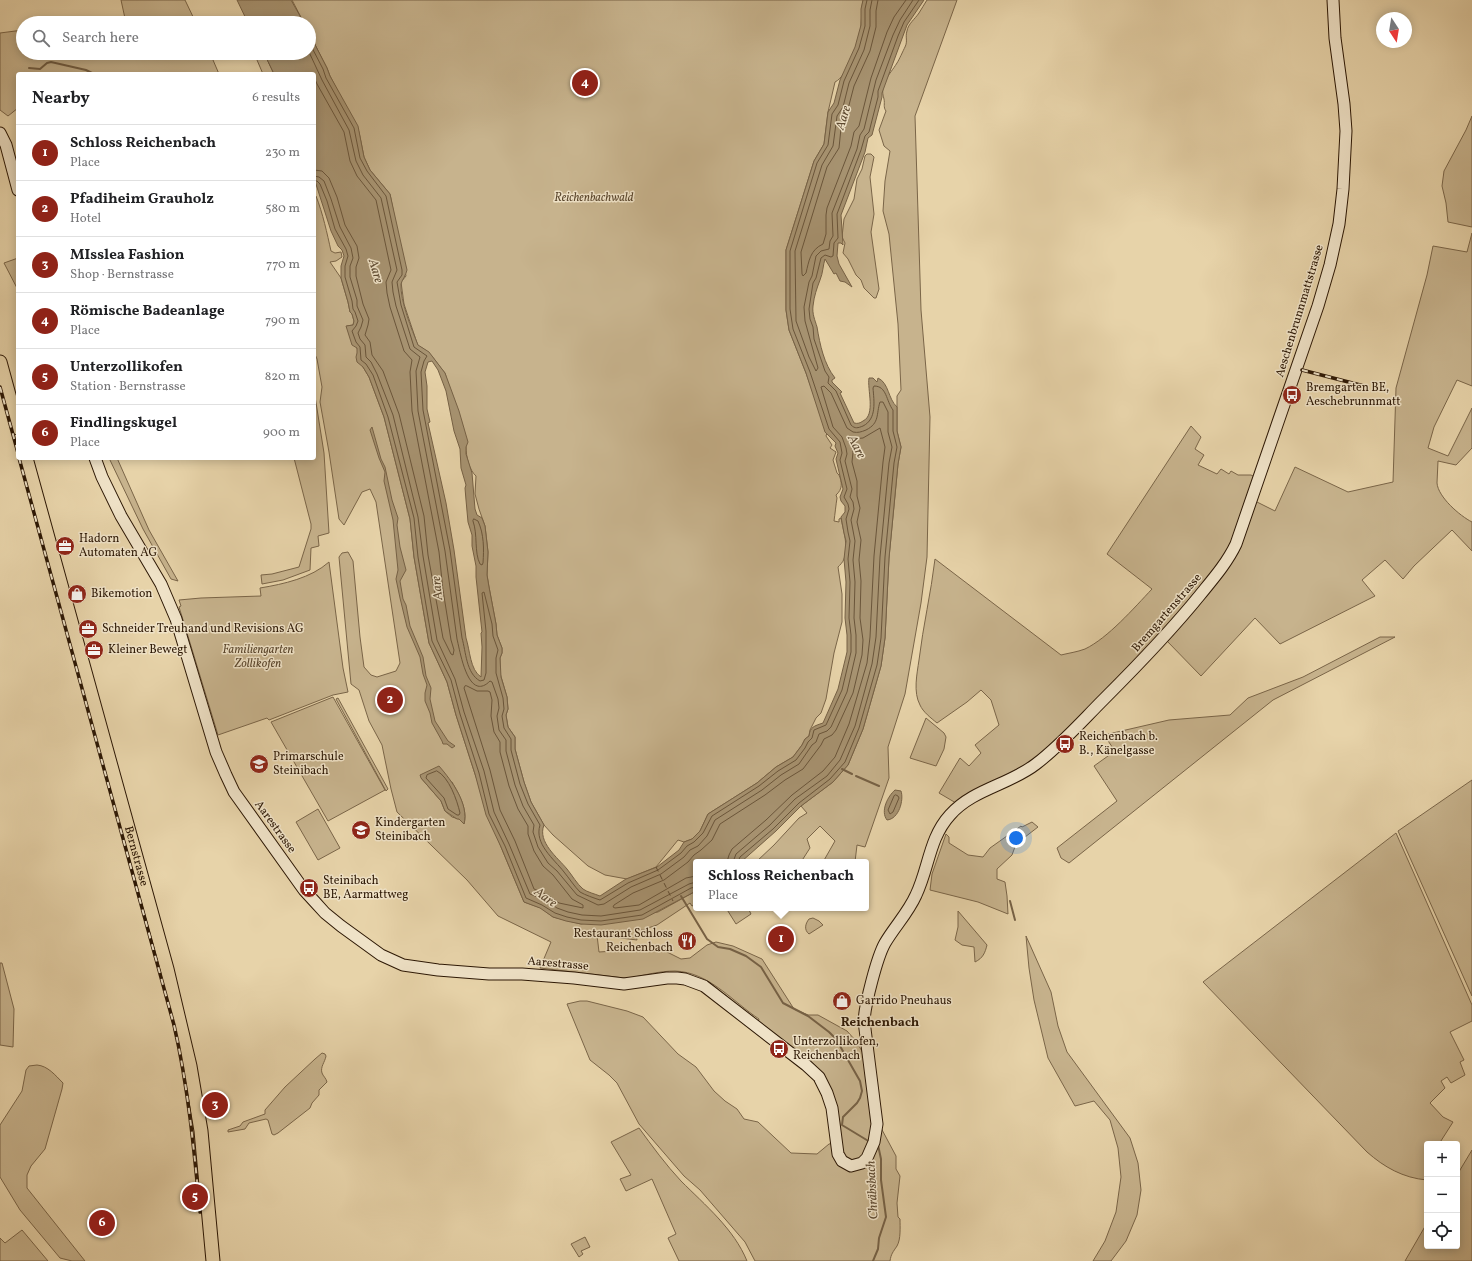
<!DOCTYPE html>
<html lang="en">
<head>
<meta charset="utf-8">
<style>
	:root { --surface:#fff; --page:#f6f6f6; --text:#202124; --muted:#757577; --line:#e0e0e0; --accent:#8f2418 }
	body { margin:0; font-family:Vollkorn,serif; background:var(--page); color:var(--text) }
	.controls { position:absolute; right:12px; bottom:12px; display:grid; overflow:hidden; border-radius:4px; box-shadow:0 2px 10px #0003 }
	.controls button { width:36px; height:36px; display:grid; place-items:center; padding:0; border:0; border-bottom:1px solid var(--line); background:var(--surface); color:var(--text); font:20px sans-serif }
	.compass { position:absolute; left:1376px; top:12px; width:36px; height:36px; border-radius:50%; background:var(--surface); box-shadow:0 2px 10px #0003; rotate:168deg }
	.you { position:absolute; left:1016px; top:838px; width:14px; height:14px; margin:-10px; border:3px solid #fff; border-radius:50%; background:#1a73e8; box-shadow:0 0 0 6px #1a73e833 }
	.badge { display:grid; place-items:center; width:26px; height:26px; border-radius:50%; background:var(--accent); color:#fff; font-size:13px; font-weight:700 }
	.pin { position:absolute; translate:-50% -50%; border:2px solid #fff; box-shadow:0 1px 4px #0006 }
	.popup { position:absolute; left:693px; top:859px; width:176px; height:52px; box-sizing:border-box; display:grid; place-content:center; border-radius:4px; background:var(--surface); filter:drop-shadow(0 1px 3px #0005); font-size:13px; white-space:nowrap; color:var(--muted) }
	.popup b { font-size:15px; color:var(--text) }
	.popup::after { content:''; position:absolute; left:50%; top:100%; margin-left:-8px; border:8px solid transparent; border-top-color:var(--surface) }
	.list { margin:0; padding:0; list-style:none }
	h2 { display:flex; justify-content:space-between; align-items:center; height:52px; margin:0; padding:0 16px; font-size:17px }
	h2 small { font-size:13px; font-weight:400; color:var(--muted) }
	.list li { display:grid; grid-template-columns:26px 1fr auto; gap:12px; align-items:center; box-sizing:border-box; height:56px; padding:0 16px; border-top:1px solid var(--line) }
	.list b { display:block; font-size:15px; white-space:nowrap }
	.list p { margin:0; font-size:13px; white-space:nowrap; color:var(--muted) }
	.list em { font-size:13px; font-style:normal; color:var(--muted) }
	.icon { flex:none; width:22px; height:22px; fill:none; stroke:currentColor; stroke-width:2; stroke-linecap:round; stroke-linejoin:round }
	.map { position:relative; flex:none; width:1472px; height:1261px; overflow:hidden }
	.search { position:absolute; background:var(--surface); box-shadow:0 2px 10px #0003; left:16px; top:16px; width:300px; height:44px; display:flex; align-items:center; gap:10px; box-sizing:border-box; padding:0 14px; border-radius:22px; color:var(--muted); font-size:15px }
	.panel { position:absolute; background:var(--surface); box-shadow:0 2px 10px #0003; left:16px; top:72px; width:300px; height:388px; border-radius:4px }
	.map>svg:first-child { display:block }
	.green { fill:#c7b38d; stroke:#7a6548; fill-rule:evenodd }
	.water { fill:#a79371; stroke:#766145; fill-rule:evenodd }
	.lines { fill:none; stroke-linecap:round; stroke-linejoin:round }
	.shore { stroke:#6a553a; stroke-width:1 }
	.stream { stroke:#766145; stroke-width:2 }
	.ferry { stroke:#5d4930; stroke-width:1; stroke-dasharray:5 4; stroke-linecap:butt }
	.secondary-casing { stroke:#2c1704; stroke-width:13 }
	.primary-casing { stroke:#2c1704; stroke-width:15 }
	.secondary { stroke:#efe2c7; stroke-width:11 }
	.primary { stroke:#e7d3a9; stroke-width:13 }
	.rail-casing { stroke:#2c1704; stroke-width:3.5 }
	.rail { stroke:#efe2c7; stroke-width:2; stroke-dasharray:6; stroke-linecap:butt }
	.labels { text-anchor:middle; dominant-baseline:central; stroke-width:3; stroke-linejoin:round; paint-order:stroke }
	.park-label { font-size:12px; font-style:italic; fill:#5a462d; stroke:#efe2c7 }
	.street-label { font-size:12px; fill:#2c1704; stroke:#efe2c7 }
	.poi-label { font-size:12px; fill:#2c1704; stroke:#efe2c7; text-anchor:start }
	.water-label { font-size:13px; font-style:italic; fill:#5d4930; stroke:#efe2c7 }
	.neighbourhood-label { font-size:13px; font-weight:bold; fill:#2c1704; stroke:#efe2c7 }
</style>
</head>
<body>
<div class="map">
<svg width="1472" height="1261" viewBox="0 0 1472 1261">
	<rect width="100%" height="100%" fill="#e7d3a9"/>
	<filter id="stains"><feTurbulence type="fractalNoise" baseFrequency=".005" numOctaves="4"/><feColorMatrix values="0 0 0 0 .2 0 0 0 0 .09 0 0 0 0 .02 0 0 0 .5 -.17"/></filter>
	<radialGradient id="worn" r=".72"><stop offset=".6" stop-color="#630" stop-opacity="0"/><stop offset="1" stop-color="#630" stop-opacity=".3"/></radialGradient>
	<path class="green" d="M 121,0 L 185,0 L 196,23 L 126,23 Z
		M 292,0 L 863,0 C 861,9 862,16 861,25 C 860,39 848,76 835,82 L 828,112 L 824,144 L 814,161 L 786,250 L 786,310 L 789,330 L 806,373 L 827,433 L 826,436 L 832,445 L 830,448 L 836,452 L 833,460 L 837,473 L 839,475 C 842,482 843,489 836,495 L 837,498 C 836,504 835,514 834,521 L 839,522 L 839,519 L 841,518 C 843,530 849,547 844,559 C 843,562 840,565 838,567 L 842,594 L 842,622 L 834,653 L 826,699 L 821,713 L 816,718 L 810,730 L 809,736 L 805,739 L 802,745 L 793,757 L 776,767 L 757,783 L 708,814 L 700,831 L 692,839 L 684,842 L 678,840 L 656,867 L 627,879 L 605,875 L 588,866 L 553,835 L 544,825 L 531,802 L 524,782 L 515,749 L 515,737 L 508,727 L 506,715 L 508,709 L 507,697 L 500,673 L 500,658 L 502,653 L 502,648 L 497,635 L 496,624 L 489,587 L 487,575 L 488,552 L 485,526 L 479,509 L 475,494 L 476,476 C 469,470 466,456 466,447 L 445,373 C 436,363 431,351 418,346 L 404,304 L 401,282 L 406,276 L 390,194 L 370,170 L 364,157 L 359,132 L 330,76 L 327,68 L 309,33 L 309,23 L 304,23 Z
		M 927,0 L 957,0 L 915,116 L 921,310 L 930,417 L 927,557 L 921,603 L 905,694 L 888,747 L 889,778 L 865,847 L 857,845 L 855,862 L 823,862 L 835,841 L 820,826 L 807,839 L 810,848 L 801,862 L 756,862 L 774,845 L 799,818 L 807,813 L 801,806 L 833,782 L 848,765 L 863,729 L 881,666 L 885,638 L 889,558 L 898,464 L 901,447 L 897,431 L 897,396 L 901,390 L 898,324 L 889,234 L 883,211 L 885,181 L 890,151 L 884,146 L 879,130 L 886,111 C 883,107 885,104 884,99 C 879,83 889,76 897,63 C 899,60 903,51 905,47 C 908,41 905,37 907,31 C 908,24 915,19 919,13 C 922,9 924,4 927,0 Z
		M 23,30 L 23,53 L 210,53 L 219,74 L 18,74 L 18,108 L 8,116 L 0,110 L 0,33 Z
		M 254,53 L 264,53 L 274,74 L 263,74 Z
		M 1472,116 L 1472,227 L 1448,222 L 1446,203 L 1442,186 L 1444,171 L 1466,130 Z
		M 867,154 L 871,154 L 874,157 L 870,177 L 874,214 L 871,232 L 879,289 L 876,298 L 874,298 L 864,288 L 861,280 L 856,275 L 848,259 L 843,253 L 845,243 L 842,237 L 844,219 L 854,199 L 857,179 L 862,169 L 865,156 Z
		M 314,195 L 316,196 C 323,214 327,233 331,251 L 335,253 L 341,252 L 342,257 L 336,261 L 330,262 L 341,278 L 348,302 L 350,312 L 352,314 L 354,321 L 353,325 L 347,326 L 357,348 L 363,367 L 369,377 L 384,417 L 410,519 L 414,557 L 429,643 L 447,682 L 456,715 L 475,774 L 501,847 L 524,902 L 541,908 L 553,917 L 581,924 L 658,912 L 696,891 L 696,904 L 692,906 L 690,903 L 657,925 L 636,932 L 637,940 L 597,935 L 599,952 L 659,948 L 681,959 L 690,958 L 707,945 L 716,942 L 733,946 L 762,959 L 794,1009 L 808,1015 L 818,1015 L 847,1031 L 856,1041 L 863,1053 L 872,1111 L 896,1156 L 896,1169 L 900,1176 L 897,1203 L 898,1217 L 900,1219 C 900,1227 901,1239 897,1246 C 893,1252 891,1254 890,1261 L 755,1261 L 745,1242 L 700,1190 L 684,1176 L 639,1124 L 617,1083 L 609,1075 L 590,1060 L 567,1004 L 580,1001 L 587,1001 L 627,1011 L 643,1017 L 678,1054 L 696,1067 L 714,1091 L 725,1101 L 737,1109 L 744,1119 L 758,1122 L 791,1153 L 817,1154 L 829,1144 L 839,1142 L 831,1092 L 758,1022 L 759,1019 C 733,1002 709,972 675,971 C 660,971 645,975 630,978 L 624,978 L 540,968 L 551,942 L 498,916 L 467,880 L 397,812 L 391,789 L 382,745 L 369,721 L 359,690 L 351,684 L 339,557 L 342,553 L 348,552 L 353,561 L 360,637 L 364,667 L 371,675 L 377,677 L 396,671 L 400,663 L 376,502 L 370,489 L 362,492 L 344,525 L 339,519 L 329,452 L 320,402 L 322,387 L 317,359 L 314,352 ZM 421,778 L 452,782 C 459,794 468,810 464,824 L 459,819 L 452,817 L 445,811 L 441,801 Z
		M 1472,233 L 1472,386 L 1457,380 L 1434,427 L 1428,448 L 1448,456 L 1472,408 L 1472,448 L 1456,465 L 1438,461 C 1438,468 1437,476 1437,483 C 1438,497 1460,516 1472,522 L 1472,551 L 1452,530 L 1414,566 L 1403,579 L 1385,560 L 1362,580 L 1375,596 L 1280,644 L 1255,618 L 1201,676 L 1166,640 L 1218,577 L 1255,501 L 1275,511 L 1295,467 L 1348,492 L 1393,482 L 1396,388 L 1427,275 L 1433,246 L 1467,252 Z
		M 18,258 L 18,290 L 4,263 Z
		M 314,390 L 324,453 L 329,533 L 318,536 L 319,546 L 311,548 L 310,570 L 283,580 L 262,584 L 261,575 L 272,574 L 299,567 L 311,529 L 311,524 L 294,458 L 314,458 Z
		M 1191,426 L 1201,437 L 1195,449 L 1204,455 L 1198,465 L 1217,474 L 1221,469 L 1229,474 L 1231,471 L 1238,475 L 1251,475 L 1255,477 L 1229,551 L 1183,612 L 1100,699 L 1034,761 L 956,803 L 939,793 L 960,758 L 969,766 L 981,753 L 975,745 L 999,725 L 991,700 L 981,690 L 967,702 L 937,723 C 931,718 923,712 920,705 C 913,692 917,674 919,660 C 923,626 931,593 935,559 L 1061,655 C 1069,653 1077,652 1085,649 C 1108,638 1134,608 1152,589 L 1107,554 Z
		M 109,458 L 117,458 L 149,530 L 178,581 L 171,579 L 143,529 Z
		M 329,562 L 343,668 L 348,692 L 333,695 L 269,720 L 267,718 L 218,735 L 184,623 L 179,607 L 181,606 L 179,600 L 201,598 L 261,596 L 260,588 C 284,584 311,578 329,562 Z
		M 1380,637 L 1395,637 L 1273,700 L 1069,863 L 1061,858 L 1057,848 L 1117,801 L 1094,766 L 1115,751 L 1104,735 L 1169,720 L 1230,715 L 1248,698 L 1303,677 Z
		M 333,697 L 385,790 L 328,821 L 271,722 Z
		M 338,698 L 388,789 L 386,791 L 336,699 Z
		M 926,718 L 944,733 L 946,737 L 944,749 L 936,766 L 910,758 Z
		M 1472,780 L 1472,996 L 1398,831 Z
		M 318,809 L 340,848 L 318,860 L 296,822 Z
		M 1032,822 L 1038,827 L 1016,844 L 1012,855 L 997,869 L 997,879 L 1005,882 L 1007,896 L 1008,914 L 978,902 L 930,890 L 932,874 L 946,834 L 949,837 L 949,843 L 968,855 L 983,857 L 990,848 L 1021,826 L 1022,827 Z
		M 1396,833 L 1472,1005 L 1472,1021 L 1450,1032 L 1464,1060 L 1460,1062 L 1465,1075 L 1451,1083 L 1447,1077 L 1441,1081 L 1445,1088 L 1430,1103 L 1443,1117 L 1453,1122 L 1439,1144 L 1427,1144 L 1427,1180 C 1403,1178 1384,1167 1367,1152 L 1203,982 Z
		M 726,908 L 748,908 L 751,914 L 736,924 Z
		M 958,911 L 987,945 C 985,953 983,958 975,962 L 974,947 L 962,945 L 955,940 L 958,927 Z
		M 813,918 L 819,921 L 823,925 L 809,934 C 804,930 805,924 809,919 Z
		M 1026,936 L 1051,992 L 1058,1026 L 1067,1052 L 1130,1138 L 1138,1163 L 1141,1190 L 1137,1215 L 1126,1241 L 1111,1261 L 1093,1261 L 1105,1241 L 1116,1212 L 1121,1177 L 1118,1148 L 1110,1120 L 1094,1101 L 1075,1106 L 1048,1058 L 1034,1000 L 1029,968 Z
		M 0,963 L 2,963 L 14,1009 L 13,1047 L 0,1045 Z
		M 322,1053 L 325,1054 L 326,1056 C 325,1062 320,1067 322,1073 C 323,1076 326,1078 327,1082 L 319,1090 L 319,1095 L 312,1103 L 310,1108 L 278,1133 L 274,1135 L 272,1134 L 268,1120 L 266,1119 L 249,1123 L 245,1129 L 228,1132 L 228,1130 L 240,1126 L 243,1122 L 265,1114 L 265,1110 L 285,1087 L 315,1059 Z
		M 37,1065 C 48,1066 55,1075 63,1083 L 62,1089 L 45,1149 L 31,1166 L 27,1175 L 27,1188 L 85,1261 L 72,1261 L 60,1258 L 20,1210 L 0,1177 L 0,1125 L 22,1091 L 26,1070 L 29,1066 Z
		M 639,1128 C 652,1146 666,1165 681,1181 C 705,1205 734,1229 747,1261 L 679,1261 L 668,1238 L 676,1234 L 652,1179 L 626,1191 L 620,1179 L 631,1175 L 611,1142 Z
		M 1472,1150 L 1472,1261 L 1405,1261 L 1427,1223 L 1427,1246 L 1457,1246 L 1457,1175 Z
		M 22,1230 L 48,1261 L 0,1261 L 0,1238 L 5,1243 Z
		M 585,1237 L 590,1247 L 581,1251 L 583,1254 L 579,1257 L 571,1244 Z"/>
	<path class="water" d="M 237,0 L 291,0 L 304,23 L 248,23 Z
		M 863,0 L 924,0 L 907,25 L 882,93 L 882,97 L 872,135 L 868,138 L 865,152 L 841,215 L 843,245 L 841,243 L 838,243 L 837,256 L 839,264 L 852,287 L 845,282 L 840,281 L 836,273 L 834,274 L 825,259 C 823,265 823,273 820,280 C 817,288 814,296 813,306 C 812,314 815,320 817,327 C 820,345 824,364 835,378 L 832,380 L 832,382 L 842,392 L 840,393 L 854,423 C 858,424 860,423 863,421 C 876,415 867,389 869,378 L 873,378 L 877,382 L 878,378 C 889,383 888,399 897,407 L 897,431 L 901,447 L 898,464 L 889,558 L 885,638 L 881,666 L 863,729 L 848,765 L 833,782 L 801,806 L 776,831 L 741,862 L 696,862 L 696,891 L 643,919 L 601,925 L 581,924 L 566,921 L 553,917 L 540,908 L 524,902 L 501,847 L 486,815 L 475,774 L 456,715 L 447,682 L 429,643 L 414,557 L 410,519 L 384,417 L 369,377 L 363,367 L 357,362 L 356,357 L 357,353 L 357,348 L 352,345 L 346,326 L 353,325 L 354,321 L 352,314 L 350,312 L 348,302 L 341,278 L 341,266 L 344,256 L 342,250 L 338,246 L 331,231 L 314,178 L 314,74 L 274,74 L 264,53 L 309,53 L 309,33 L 327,68 L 330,76 L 358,126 L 364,157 L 370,170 L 390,194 L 407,270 C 406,275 402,280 401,284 C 400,301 412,330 418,345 L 429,352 L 445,373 L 459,411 L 468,442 L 466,447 L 466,454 L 472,473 L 475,509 L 477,515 L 482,518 L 485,526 L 488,552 L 487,575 L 489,587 L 496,624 L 497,635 L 502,648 L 502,653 L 500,658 L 501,677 L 507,697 L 508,709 L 506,715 L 508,727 L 515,737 L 515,749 L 524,782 L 531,802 L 544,825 C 537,842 558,858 567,869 C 572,875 577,884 583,889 C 587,892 595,894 600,896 L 626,879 L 657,867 L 679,850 L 684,842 L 692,839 L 700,831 L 708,814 L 757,783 L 776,767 L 793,757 L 802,745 L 805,739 L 809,736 C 810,727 814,726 823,723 L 838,689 L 847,652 L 847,635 L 845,618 L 846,582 L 844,559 L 846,541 L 844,533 L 841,517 L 845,512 L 845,506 L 841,501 L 840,497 L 843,489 L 836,459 L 838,453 L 835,446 L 836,443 L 825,432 L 806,373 L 789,330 L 786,310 L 786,250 L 814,161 L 824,144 L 828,112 L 834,103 L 840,80 L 855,47 L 861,25 L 861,9 ZM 432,361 L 438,370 L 446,391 L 454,431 L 460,449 L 461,468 L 466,485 L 465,488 L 466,500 L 468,522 L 472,535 L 472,546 L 476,566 L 476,577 L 482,632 L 481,633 L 482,647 L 481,677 C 470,670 470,650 466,638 L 454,550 L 446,503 L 428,423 L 430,422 L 427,409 L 427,386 L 425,372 L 428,362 Z
		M 372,427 L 381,459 L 385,467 L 392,500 L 398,518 L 397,525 L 400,547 L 406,570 L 400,581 L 403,599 L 406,605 L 410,626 L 423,657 L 426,676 L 431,688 L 430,699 L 435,721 L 448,741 L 455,746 L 452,748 L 447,744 L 443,744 L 442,741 L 432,723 L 430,713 L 425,701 L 425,693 L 427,685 L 423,674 L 420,657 L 407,627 L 400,598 L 396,579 L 398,570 L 393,520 L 384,481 L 385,472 L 379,458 L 370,430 Z
		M 439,766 C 452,781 469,804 464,824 L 459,819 L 457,819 L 445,811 L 441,801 L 421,778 L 420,775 Z
		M 895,790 L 901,791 C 904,800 899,819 887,820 C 880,811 888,796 895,790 Z"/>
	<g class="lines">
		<path class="shore" d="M 872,0 L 870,10 L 870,26 L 864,50 L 849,83 L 843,107 L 837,116 L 833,146 L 822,165 L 795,251 L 796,321 L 809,357 L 816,371 L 818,368 L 805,321 L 804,307 L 809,282 L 812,276 L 816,256 L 821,251 L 829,249 L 830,241 L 833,236 L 832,213 L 857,149 L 860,135 L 864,129 L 876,80 L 893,35 L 900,20 L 913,0
			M 878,0 L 876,11 L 876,27 L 870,51 L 854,86 L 848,109 L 842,118 L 839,148 L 827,167 L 801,252 L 802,274 L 803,276 L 806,273 C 809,261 810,250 823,244 L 826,234 L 826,215 L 827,208 L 851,146 L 854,132 L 859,126 L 871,78 L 887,32 L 894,17 L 906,0
			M 309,42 L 323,69 L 326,78 L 354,128 L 360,158 L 367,171 L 386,196 L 402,270 L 402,275 L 397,282 L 401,305 L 414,347 L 427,356 L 424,361 L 421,372 L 423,410 L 450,550 L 462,638 C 466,652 466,673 480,681 L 484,680 L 486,673 L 486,631 L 482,593 L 484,592 L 492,624 L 493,636 L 498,650 L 496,658 L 496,673 L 503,698 L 504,709 L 502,716 L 504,728 L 511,739 L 511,750 L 520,784 L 528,804 L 540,825 C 534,844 554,859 564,872 C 569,878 574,886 580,892 C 585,895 594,898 600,900 L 628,883 L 658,870 L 681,853 L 687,846 L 694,842 L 703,833 L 712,816 L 759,786 L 778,771 L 796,760 L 805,748 L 808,742 L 812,738 L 814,730 L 826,725 L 842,690 L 851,652 L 851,635 L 849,618 L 850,582 L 848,559 L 850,541 L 848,532 L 846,519 L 849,509 L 848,504 L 844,497 L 847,489 L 840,460 L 842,453 L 840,442 L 829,429 L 810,372 L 793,329 L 790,309 L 790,251 L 817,163 L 828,145 L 832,114 L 838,105 L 844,81 L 859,48 L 865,26 L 865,9 L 867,0
			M 309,52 L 322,80 L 349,130 L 356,161 L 363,175 L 381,198 L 397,270 L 392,282 L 393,292 L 396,306 L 410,349 L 420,357 L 416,371 L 418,411 L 445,551 L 457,639 C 460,651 468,703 490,681 L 492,682 L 498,699 L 499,708 L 497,716 L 499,730 L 506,740 L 506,751 L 515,785 L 523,806 L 534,825 L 533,832 L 538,847 L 548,863 L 557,871 L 577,895 L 598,905 L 604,904 L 631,887 L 661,874 L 684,857 L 690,850 L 698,846 L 707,836 L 715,820 L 762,790 L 781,775 L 799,764 L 812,745 L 816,742 L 819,734 L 827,731 L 831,727 L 847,692 L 856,653 L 856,635 L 854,618 L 855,582 L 853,560 L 855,541 L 851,520 L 854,509 L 853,502 L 850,497 L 852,489 L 845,461 L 847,454 L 846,448 L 842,437 L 833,427 L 821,387 L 824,386 L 831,393 L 847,428 L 853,432 C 858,433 861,432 866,430 C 880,423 876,414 880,402 L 883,402 L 888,412 L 888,432 L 892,447 L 889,463 L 880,557 L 876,637 L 872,664 L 855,726 L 840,760 L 827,776 L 795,799 L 770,825 L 736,854 L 733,862
			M 314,77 L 317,84 L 344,132 L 350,161 L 357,176 L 376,200 L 391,270 L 386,282 L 387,293 L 390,307 L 404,351 L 412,360 L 410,372 L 412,411 L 439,552 L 443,590 L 451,640 L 454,650 L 453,655 L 451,654 L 443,638 L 428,555 L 424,516 L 399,414 L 383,371 L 372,355 L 370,342 L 365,335 L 368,325 L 369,319 L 363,304 L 356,276 L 356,267 L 359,258 L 357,246 L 345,225 L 337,197 L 329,178 L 322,171 L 314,170
			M 314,176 L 319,177 L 324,181 L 331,199 L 340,227 L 351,248 L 353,258 L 350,266 L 350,277 L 357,300 L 357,306 L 363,320 L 361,327 L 358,333 L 360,339 L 365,345 L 366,357 L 371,362 L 377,374 L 393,415 L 418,517 L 423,556 L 437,640 L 455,679 L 464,712 L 484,771 L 494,812 L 509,844 L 530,894 L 545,900 L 557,908 L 568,912 L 582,915 L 601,916 L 640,910 L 689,884 L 696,882
			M 314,181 L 317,181 L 320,184 L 327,201 L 335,229 L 346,249 L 348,256 L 345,266 L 345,277 L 352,301 L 353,309 L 355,312 L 358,321 L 356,326 L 352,331 L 356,342 L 360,347 L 361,360 L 366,364 L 373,375 L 388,417 L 414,518 L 418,557 L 432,641 L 451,680 L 460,714 L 479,773 L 489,814 L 505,846 L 526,898 L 542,905 L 555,913 L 567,917 L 581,920 L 601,921 L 642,915 L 691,888 L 696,887
			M 474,519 L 478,521 C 484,534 484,549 483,563 L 482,565 L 480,564 C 474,552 478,535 473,521 Z
			M 467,686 L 477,691 L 488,691 L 490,692 L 492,700 L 491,716 L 494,732 L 500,742 L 500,752 L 509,786 L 518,809 L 528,826 L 528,834 L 534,851 L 543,866 L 553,875 L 572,899 L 583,905 L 583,908 L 559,903 L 548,895 L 534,889 L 515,841 L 500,810 L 490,770 L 464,688 L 465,686 Z
			M 437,771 C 449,777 457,800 460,813 L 459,815 L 457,815 L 448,809 L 444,798 L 426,778 L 427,775 Z
			M 896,795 L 898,796 L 899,798 L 893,812 L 890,814 L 888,810 L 894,796 Z
			M 738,862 L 740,857 L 773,829 L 799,803 L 830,779 L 845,762 L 859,728 L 877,665 L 881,638 L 885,557 L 894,463 L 897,447 L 893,431 L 893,410 C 886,401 887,386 874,386 L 873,388 C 874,401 877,419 863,426 C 858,428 855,429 851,425 L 836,391 L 828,383 L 829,377 L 825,371 L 814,339 L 813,327 L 810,319 L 809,309 L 813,283 L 816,278 L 821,258 L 825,255 L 831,257 L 833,256 L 834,243 L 838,238 L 837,214 L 861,150 L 865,136 L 869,132 L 878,97 L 878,91 L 898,36 L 904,22 L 919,0
			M 696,876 L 686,878 L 639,905 L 615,908 L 613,907 L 614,905 L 633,893 L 664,880 L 688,862 L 694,855 L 701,850 L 712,840 L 720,824 L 765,795 L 785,780 L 803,769 L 821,745 L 824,739 L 832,735 L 836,730 L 853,693 L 862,655 L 863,640 L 860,618 L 861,581 L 859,560 L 861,540 L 857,522 L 860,508 L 857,496 L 857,481 L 852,462 L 853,452 L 851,440 L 852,439 L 863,438 L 880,428 L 885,447 L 883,462 L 874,556 L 870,637 L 867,663 L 849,724 L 835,757 L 823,771 L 792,795 L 766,820 L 732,849 L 729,855 L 727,862"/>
		<path class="stream" d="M 29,68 L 40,69 L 47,63 L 51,62 L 86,70 L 94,74
			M 103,74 L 104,74
			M 842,769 L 852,774
			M 856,776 L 879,786
			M 681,896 L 707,939 L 718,947 L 730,949 L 746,956 L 761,967 L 783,1003 L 808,1016 L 829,1032 L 836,1039 L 860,1081 L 862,1091 L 860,1098 L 857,1103 L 843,1117 L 842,1125 L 870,1142
			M 1010,901 L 1015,920
			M 873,1261 L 878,1249 L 879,1238 L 886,1217 L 881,1180 L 881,1159 L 878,1145"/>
		<path class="ferry" d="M 656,867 L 673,901"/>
		<g class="secondary-casing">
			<path id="secondary" d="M 0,133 L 6,145 L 18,190
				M 95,458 L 102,477 L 121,516 L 161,584 L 176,619 L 216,752 L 226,775 L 234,792 L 304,890 L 315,902 L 325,913 L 341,926 L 381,955 L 403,965 L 438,970 L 489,974 L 522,974 L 574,978 L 624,984 L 667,978 L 677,978 L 685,979 L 704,986 L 806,1065 L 819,1077 L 827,1093 L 832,1108 L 838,1154 L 842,1161 L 851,1166 L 862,1163 L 867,1158 L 874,1142 L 877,1124 L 864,1021 C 865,1004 877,957 885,943 C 895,926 908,913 916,895 C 929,868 929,838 950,815 C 973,789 1009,785 1036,764 C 1061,745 1082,721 1104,699 C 1137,666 1170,632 1200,595 C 1213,579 1227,563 1236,544 L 1318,306 L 1330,265 L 1339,224 L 1343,189 L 1346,131 L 1344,104 L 1335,38 L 1333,0"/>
		</g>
		<g class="primary-casing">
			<g id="primary">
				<path d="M 0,362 L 18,428"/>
				<path id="s1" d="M 26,458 L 167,969 L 190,1066 L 201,1131 L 213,1261"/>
			</g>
		</g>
		<use href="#secondary" class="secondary"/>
		<use href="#primary" class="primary"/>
		<g class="rail-casing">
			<path id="rail" d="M 1302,370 L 1364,386
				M 0,387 L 18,453
				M 19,458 L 174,1025 C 188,1086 194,1149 200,1212"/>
		</g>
		<use href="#rail" class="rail"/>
	</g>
	<defs>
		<g id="bus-disc" transform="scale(1)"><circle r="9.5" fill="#8f2418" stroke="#efe2c7"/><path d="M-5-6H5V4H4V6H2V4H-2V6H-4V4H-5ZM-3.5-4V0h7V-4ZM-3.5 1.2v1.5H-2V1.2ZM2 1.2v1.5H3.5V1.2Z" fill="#fff"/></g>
		<g id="office-disc" transform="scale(1)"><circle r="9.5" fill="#8f2418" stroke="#efe2c7"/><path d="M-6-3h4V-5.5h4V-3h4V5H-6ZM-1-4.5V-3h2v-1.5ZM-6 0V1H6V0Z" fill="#fff"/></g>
		<g id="shop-disc" transform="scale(1)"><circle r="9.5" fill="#8f2418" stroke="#efe2c7"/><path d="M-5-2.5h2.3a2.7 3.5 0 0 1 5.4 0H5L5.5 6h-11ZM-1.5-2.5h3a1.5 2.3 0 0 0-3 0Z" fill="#fff"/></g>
		<g id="school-disc" transform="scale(1)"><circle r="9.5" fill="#8f2418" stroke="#efe2c7"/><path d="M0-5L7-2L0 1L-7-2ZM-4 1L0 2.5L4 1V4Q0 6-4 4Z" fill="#fff"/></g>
		<g id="restaurant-disc" transform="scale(1)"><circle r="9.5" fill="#8f2418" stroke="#efe2c7"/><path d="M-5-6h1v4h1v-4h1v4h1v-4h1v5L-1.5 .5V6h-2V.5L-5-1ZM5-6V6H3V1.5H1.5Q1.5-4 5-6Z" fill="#fff"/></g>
	</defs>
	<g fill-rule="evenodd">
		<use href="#bus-disc" x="1292" y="395"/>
		<use href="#office-disc" x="65" y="546"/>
		<use href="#shop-disc" x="77" y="594"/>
		<use href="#office-disc" x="88" y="629"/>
		<use href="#office-disc" x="94" y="650"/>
		<use href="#bus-disc" x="1065" y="744"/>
		<use href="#school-disc" x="259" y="764"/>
		<use href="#school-disc" x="361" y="830"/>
		<use href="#bus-disc" x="309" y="888"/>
		<use href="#restaurant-disc" x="687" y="941"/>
		<use href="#shop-disc" x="842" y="1001"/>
		<use href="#bus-disc" x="779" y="1049"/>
	</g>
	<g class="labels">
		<g class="park-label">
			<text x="594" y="198">Reichenbachwald</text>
			<text x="258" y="650">Familiengarten<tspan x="258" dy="14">Zollikofen</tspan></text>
		</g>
		<g class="street-label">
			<text transform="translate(1300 311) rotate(-73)">Aeschenbrunnmattstrasse</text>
			<text transform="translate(1167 613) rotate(-49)">Bremgartenstrasse</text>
			<text transform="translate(275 827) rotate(54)">Aarestrasse</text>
			<text stroke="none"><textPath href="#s1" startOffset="413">Bernstrasse</textPath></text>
			<text transform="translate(558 964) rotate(5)">Aarestrasse</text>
		</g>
		<g class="poi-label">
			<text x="1306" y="388">Bremgarten BE,<tspan x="1306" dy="14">Aeschebrunnmatt</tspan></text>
			<text x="79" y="539">Hadorn<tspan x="79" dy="14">Automaten AG</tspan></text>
			<text x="91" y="594">Bikemotion</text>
			<text x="102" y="629">Schneider Treuhand und Revisions AG</text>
			<text x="108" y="650">Kleiner Bewegt</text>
			<text x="1079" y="737">Reichenbach b.<tspan x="1079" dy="14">B., Känelgasse</tspan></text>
			<text x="273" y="757">Primarschule<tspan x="273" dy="14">Steinibach</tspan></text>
			<text x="375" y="823">Kindergarten<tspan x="375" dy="14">Steinibach</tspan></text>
			<text x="323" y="881">Steinibach<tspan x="323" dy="14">BE, Aarmattweg</tspan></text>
			<text x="673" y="934" text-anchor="end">Restaurant Schloss<tspan x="673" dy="14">Reichenbach</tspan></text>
			<text x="856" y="1001">Garrido Pneuhaus</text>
			<text x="793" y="1042">Unterzollikofen,<tspan x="793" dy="14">Reichenbach</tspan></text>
		</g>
		<g class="water-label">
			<text transform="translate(844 118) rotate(-73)">Aare</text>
			<text transform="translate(375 271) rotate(74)">Aare</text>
			<text transform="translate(856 447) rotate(63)">Aare</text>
			<text transform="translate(438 588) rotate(-96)">Aare</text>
			<text transform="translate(545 898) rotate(36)">Aare</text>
			<text transform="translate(873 1190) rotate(-93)">Chräbsbach</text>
		</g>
		<g class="neighbourhood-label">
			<text x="880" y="1023">Reichenbach</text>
		</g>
	</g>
	<rect width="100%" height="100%" filter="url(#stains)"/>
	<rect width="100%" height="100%" fill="url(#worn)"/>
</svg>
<div class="controls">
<button>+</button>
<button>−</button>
<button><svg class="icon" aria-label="locate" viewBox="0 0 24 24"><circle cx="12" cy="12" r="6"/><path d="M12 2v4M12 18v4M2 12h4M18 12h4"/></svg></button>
</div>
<svg class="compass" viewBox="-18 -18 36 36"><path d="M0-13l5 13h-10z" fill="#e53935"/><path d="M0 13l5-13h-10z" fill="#757577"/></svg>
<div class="you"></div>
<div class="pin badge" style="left:781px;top:939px">1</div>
<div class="popup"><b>Schloss Reichenbach</b>Place</div>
<div class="pin badge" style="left:390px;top:700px">2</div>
<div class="pin badge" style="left:215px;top:1105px">3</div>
<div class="pin badge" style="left:585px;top:83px">4</div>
<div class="pin badge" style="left:195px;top:1197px">5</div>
<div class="pin badge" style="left:102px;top:1223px">6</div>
<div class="search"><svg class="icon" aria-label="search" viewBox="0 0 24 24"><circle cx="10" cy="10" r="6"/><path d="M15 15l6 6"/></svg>Search here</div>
<section class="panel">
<h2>Nearby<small>6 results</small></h2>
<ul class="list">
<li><span class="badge">1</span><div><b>Schloss Reichenbach</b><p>Place</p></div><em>230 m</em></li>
<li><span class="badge">2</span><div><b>Pfadiheim Grauholz</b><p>Hotel</p></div><em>580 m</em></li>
<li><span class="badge">3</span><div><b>MIsslea Fashion</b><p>Shop · Bernstrasse</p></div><em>770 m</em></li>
<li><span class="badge">4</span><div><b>Römische Badeanlage</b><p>Place</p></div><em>790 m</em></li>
<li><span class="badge">5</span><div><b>Unterzollikofen</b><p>Station · Bernstrasse</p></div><em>820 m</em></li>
<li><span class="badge">6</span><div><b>Findlingskugel</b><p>Place</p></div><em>900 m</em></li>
</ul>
</section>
</div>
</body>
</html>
